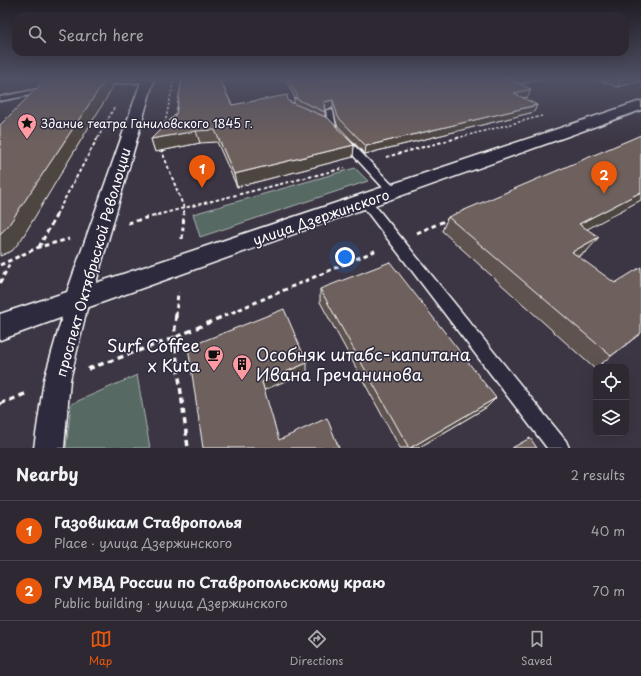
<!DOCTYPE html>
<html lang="en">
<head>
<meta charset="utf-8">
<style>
	:root { --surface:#2d2832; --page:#35303a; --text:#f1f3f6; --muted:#a7a6ac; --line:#48444d; --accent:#ea580c }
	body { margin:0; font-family:"Playpen Sans",sans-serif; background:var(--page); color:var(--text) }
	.controls { position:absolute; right:12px; bottom:12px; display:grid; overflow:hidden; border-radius:8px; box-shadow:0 4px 16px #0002 }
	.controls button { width:36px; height:36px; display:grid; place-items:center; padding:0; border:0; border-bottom:1px solid var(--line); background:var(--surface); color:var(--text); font:20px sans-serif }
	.you { position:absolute; left:345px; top:257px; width:14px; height:14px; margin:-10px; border:3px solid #fff; border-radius:50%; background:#1a73e8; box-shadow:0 0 0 6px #1a73e833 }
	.badge { display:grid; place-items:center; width:26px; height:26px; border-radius:50%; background:var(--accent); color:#fff; font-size:13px; font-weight:700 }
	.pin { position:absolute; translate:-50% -33px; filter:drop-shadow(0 1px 2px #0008) }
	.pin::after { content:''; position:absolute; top:21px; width:14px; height:12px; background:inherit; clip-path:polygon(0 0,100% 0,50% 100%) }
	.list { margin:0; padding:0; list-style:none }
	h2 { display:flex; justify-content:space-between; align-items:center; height:52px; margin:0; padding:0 16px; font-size:17px }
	h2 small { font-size:13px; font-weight:400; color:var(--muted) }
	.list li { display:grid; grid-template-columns:26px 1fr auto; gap:12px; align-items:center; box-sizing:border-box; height:60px; padding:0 16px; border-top:1px solid var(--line) }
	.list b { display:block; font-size:15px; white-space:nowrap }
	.list p { margin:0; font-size:13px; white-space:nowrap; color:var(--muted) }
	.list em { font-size:13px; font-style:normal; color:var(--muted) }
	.icon { flex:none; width:22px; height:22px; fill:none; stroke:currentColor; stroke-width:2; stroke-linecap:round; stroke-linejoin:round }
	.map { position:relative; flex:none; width:641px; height:448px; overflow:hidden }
	.search { position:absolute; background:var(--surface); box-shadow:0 4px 16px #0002; left:12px; right:12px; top:12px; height:44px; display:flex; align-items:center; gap:10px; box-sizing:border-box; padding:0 14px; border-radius:12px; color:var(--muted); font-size:15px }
	.sheet { height:172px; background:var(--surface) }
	nav { display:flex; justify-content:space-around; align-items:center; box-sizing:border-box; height:56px; border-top:1px solid var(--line); background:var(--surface); font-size:11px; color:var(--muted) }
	nav a { display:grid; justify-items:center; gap:2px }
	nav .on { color:var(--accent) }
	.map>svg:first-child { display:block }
	.green { fill:#566a64; stroke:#aab4b2 }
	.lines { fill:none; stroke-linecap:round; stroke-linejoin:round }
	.service-casing { stroke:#fff; stroke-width:3 }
	.pedestrian-casing { stroke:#fff; stroke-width:3 }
	.tertiary-casing { stroke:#fff; stroke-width:3 }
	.secondary-casing { stroke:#fff; stroke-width:3 }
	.path-far3 { stroke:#fff; stroke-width:1.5; stroke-dasharray:2.5 2; stroke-linecap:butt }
	.path-far2 { stroke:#fff; stroke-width:2; stroke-dasharray:3.5 2.5; stroke-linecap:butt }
	.path-far1 { stroke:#fff; stroke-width:3; stroke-dasharray:4.5 3.5; stroke-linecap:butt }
	.path { stroke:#fff; stroke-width:3.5; stroke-dasharray:6 4.5; stroke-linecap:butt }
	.service { fill:#2f2a3d; fill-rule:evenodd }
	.pedestrian { fill:#2f2a3d; fill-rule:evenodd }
	.tertiary { fill:#2f2a3d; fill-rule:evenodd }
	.secondary { fill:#2f2a3d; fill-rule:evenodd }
	.wall { fill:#5f534f; stroke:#fff }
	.shaded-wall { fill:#4d4440; stroke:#fff }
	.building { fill:#6e615c; stroke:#fff }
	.labels { text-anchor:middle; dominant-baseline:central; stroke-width:3; stroke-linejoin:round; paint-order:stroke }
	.far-poi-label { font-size:12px; fill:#fff; stroke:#2f2a3d; text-anchor:start }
	.street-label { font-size:14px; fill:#fff; stroke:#2f2a3d }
	.near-poi-label { font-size:17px; fill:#fff; stroke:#2f2a3d; text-anchor:end }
</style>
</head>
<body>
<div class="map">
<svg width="641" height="448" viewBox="0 0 641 448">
	<rect width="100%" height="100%" fill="#3c3543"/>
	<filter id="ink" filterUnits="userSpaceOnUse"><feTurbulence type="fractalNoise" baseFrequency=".025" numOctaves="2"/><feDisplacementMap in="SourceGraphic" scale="8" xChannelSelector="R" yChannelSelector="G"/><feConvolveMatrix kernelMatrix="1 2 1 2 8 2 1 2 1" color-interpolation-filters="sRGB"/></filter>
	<g filter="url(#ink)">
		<path class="green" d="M 355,168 L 368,181 L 200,237 L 193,214 Z
			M 137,375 L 150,448 L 66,448 L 71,404 Z"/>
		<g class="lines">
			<g class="service-casing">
				<path id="service" d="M 132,79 L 151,80 L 148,82 L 96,85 L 93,83 L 96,81 Z
					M 48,87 L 52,89 L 51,91 L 0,101 L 0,97 Z
					M 326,109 L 333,111 L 336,127 L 335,129 L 332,130 L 328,127 Z
					M 343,136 L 346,137 L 397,190 L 398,192 L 397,194 L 389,194 L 340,141 L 339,139 Z
					M 365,197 L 369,198 L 566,441 L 569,448 L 547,448 L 361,204 L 359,201 Z"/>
			</g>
			<g class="pedestrian-casing">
				<path id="pedestrian" d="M 78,291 L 86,293 L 89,300 L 70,380 L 64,448 L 34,448 L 44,380 L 67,300 L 70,293 Z"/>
			</g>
			<g class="tertiary-casing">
				<path id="tertiary" d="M 641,101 L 641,110 L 78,311 L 68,308 L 65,300 L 68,292 L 78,289 Z"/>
			</g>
			<g class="secondary-casing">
				<path id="secondary" d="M 142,79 L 154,79 L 91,300 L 88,308 L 0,340 L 0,314 L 67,292 Z"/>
			</g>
			<path class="path-far3" d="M 164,128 L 174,79
				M 98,138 L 115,106
				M 457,138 L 542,116"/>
			<path class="path-far2" d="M 161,149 L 184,208 L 345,168
				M 386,157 L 461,137
				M 56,215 L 98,137
				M 157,215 L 184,208 L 184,215"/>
			<path class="path-far1" d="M 128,223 L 160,214
				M 417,233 L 449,219
				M 182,239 L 184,214
				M 39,247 L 57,214
				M 0,265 L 39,247 L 69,239
				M 0,283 L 11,261
				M 176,316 L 178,292
				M 224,316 L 377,250"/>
			<path class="path" d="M 176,315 L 174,338 L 188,448
				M 88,369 L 174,338 L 226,315
				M 0,404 L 27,393"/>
			<use href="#service" class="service"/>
			<use href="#pedestrian" class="pedestrian"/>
			<use href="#tertiary" class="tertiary"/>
			<use href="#secondary" class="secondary"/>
		</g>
		<path class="wall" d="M 182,79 L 220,79 L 232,105 L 288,101 L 294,103 L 294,98 L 295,98 L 285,79 L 546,79 L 519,84 L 528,97 L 523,98 L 534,112 L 365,154 L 337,125 L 333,108 L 325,110 L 325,117 L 354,145 L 353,157 L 237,187 L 217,142 L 200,143 L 155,152 L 151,139 L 176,114 Z
			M 595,79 L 641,79 L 641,81 L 617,87 Z
			M 448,217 L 587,229 L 587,251 L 578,257 L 641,333 L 597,367 L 596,367 L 595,369 L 442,231 Z
			M 320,289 L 496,398 L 487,407 L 418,448 L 400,448 L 320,302 Z"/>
		<path class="shaded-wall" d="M 106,79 L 110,79 L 113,87 L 21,240 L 12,251 L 0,256 L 0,234 Z
			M 509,79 L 546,79 L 506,86 Z
			M 625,79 L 641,79 L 641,81 L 617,87 L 621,80 Z
			M 531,89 L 528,97 L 511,100 L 514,93 Z
			M 333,100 L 333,108 L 324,110 L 324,102 Z
			M 537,105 L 534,112 L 365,154 L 366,146 Z
			M 196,131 L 200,143 L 155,152 L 151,139 Z
			M 354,145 L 353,157 L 237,187 L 234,174 Z
			M 641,192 L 641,200 L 569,239 L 579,224 Z
			M 599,237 L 587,251 L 561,267 L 572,252 Z
			M 307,363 L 307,372 L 264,390 L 262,382 Z
			M 496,398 L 487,407 L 418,448 L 410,448 Z"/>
		<path class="building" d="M 52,79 L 106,79 L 8,226 L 0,234 L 0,125 L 45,80 Z
			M 182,79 L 219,79 L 232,105 L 287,95 L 288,101 L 328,118 L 354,145 L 234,174 L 215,130 L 196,131 L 151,139 L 176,114 Z
			M 288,79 L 509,79 L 531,89 L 514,93 L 537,105 L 366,146 L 338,117 L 333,100 L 324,102 L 325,112 L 294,98 L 298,97 Z
			M 641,135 L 641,192 L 579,224 L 599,237 L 572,252 L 615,283 L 641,267 L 641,333 L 611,356 L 448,217 Z
			M 390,262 L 496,398 L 410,448 L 409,448 L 320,289 Z
			M 284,309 L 307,363 L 262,382 L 279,440 L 327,418 L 339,448 L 203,448 L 188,347 Z
			M 530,438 L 537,448 L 512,448 Z"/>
	</g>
	<linearGradient id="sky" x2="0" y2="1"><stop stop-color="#211d25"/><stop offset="0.56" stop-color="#505166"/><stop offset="1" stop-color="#505166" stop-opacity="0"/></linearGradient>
	<rect width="641" height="142" fill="url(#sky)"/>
	<defs>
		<g id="sight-pin" transform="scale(1)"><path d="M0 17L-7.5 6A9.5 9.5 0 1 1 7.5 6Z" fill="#ff9aa2" stroke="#2f2a3d"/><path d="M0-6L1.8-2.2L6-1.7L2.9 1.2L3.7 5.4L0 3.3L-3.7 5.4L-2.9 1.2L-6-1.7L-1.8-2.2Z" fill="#111"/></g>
		<g id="cafe-pin" transform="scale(1)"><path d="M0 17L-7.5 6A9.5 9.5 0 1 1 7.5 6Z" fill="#ff9aa2" stroke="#2f2a3d"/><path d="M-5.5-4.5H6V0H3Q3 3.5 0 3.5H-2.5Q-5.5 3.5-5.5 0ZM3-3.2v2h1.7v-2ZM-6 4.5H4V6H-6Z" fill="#111"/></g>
		<g id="building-pin" transform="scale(1)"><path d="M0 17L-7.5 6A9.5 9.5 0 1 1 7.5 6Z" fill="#ff9aa2" stroke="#2f2a3d"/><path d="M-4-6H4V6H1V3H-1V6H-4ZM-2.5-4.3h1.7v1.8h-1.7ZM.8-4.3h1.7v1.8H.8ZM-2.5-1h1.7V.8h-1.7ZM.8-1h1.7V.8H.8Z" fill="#111"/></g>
	</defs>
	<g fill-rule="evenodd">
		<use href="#sight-pin" x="27" y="123"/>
		<use href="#cafe-pin" x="214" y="355"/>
		<use href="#building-pin" x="242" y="364"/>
	</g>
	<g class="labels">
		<g class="far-poi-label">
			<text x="41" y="123">Здание театра Ганиловского 1845 г.</text>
		</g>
		<g class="street-label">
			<text transform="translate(321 217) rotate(-19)">улица Дзержинского</text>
			<text transform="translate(93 262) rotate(-74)">проспект Октябрьской Революции</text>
		</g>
		<g class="near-poi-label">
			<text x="200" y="345">Surf Coffee<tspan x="200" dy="20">x Kuta</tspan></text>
			<text x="256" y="354" text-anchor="start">Особняк штабс-капитана<tspan x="256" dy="20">Ивана Гречанинова</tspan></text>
		</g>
	</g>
</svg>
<div class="controls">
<button><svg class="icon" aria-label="locate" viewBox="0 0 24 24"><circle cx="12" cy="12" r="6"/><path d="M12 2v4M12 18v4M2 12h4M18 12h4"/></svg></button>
<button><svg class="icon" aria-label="layers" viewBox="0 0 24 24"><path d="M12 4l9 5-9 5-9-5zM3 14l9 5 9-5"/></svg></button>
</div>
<div class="you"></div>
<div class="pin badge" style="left:202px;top:188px">1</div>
<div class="pin badge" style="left:604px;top:194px">2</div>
<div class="search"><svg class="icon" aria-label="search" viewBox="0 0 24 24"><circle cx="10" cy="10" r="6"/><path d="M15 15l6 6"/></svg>Search here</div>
</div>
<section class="sheet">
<h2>Nearby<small>2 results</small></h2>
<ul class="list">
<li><span class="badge">1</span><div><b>Газовикам Ставрополья</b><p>Place · улица Дзержинского</p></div><em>40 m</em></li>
<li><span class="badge">2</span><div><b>ГУ МВД России по Ставропольскому краю</b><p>Public building · улица Дзержинского</p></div><em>70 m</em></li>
</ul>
</section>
<nav>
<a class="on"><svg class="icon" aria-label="map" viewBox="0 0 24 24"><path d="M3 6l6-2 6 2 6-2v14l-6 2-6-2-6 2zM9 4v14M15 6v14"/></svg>Map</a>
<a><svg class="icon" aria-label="directions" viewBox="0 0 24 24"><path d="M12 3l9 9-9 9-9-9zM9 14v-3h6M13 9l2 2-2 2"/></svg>Directions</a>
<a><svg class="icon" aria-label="saved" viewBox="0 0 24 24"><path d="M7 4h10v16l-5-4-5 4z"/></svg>Saved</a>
</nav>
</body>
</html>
